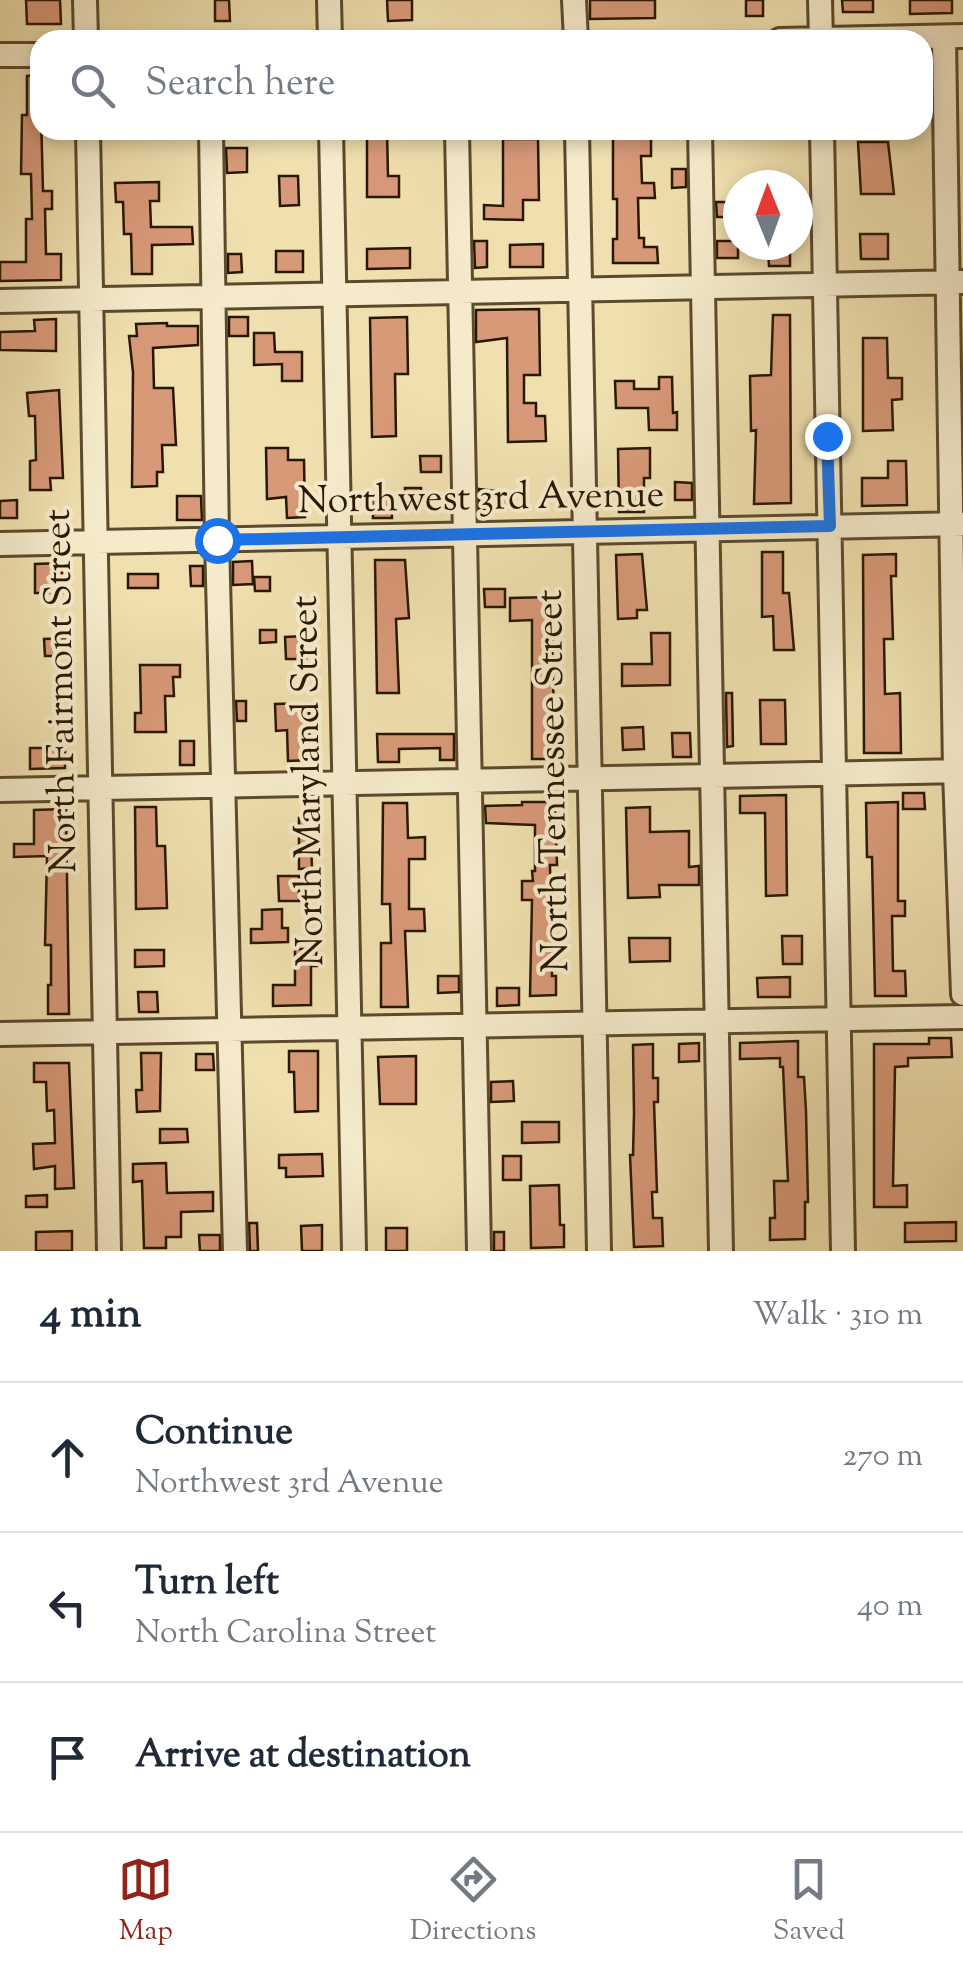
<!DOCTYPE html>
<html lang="en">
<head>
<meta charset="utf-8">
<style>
	:root { --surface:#fff; --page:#f6f6f7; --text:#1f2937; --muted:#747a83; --line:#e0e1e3; --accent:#8f2418 }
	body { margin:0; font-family:"Sorts Mill Goudy",serif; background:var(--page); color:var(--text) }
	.compass { position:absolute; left:723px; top:170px; width:90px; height:90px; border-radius:50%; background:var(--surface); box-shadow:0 5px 15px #0003; rotate:359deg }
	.stop { position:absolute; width:30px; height:30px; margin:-22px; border:8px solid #1a73e8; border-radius:50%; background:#fff }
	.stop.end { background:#1a73e8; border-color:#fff; box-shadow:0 2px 10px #0008 }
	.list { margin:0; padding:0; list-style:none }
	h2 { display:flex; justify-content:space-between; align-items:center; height:130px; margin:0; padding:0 40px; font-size:42px }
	h2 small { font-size:32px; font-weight:400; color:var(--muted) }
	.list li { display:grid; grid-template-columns:65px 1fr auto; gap:30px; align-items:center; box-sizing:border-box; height:150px; padding:0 40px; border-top:2px solid var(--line) }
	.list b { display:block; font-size:38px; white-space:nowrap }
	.list p { margin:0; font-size:32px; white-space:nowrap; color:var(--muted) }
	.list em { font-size:32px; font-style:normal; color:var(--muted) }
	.icon { flex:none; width:55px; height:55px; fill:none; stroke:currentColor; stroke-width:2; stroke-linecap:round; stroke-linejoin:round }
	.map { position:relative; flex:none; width:963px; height:1251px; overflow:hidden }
	.search { position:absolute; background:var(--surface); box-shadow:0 5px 15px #0003; left:30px; right:30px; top:30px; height:110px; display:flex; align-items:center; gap:25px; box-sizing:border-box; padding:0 35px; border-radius:30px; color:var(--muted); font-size:38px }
	.sheet { height:580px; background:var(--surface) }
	nav { display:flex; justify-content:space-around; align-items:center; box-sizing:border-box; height:140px; border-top:2px solid var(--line); background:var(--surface); font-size:28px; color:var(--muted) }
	nav a { display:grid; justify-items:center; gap:5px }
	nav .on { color:var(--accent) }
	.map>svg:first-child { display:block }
	.building { fill:#d89979; stroke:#291801; stroke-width:2.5 }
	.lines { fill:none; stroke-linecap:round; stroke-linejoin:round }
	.minor-casing { stroke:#5b4a2c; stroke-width:28 }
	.minor { stroke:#f5ebcb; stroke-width:22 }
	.route { stroke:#1a73e8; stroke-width:12 }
	.labels { text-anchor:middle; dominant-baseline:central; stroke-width:8; stroke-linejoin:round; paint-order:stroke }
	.street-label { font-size:38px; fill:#291801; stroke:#f5ebcb }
</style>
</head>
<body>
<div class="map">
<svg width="963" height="1251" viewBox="0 0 963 1251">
	<rect width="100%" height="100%" fill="#f0e0af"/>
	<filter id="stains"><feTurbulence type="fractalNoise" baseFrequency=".002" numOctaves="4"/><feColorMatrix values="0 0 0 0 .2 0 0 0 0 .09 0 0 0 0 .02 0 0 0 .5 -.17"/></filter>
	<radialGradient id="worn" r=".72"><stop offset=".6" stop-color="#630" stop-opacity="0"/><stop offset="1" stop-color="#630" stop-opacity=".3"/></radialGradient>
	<path class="building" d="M 26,0 L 60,0 L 61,24 L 27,24 Z
		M 215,0 L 229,0 L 230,21 L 215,21 Z
		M 387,0 L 412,0 L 412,20 L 388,21 Z
		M 590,0 L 655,0 L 655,18 L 590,19 Z
		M 746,0 L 763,0 L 763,16 L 746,16 Z
		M 842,0 L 873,0 L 873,12 L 843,12 Z
		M 910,0 L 952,0 L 952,13 L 910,14 Z
		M 40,75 L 43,191 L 52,191 L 52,209 L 45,209 L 46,254 L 61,254 L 61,280 L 0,281 L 0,262 L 26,262 L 26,219 L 32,219 L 31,174 L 21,174 L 22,115 L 27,115 L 27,76 Z
		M 367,130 L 387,130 L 388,176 L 399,176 L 399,197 L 367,197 Z
		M 651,136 L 651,156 L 641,156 L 642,183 L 654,183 L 655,198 L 638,198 L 639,238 L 644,238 L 644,247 L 657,247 L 658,263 L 613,263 L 613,239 L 617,239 L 617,199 L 613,199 L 613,137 Z
		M 503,139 L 538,139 L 539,200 L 523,200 L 523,220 L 484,219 L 484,205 L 503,206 Z
		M 858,142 L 888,142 L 894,194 L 861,194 Z
		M 226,148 L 247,148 L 247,172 L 227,173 Z
		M 672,169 L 686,169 L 686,187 L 672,188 Z
		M 279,176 L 298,176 L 299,205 L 280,206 Z
		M 159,182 L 159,201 L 150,201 L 151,227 L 192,227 L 193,244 L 152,245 L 152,274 L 132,274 L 131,234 L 124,234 L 123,202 L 116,202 L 115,183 Z
		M 716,202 L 738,202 L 738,217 L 717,217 Z
		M 860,234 L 888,234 L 888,259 L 861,259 Z
		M 474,241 L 487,241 L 487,267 L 475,268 Z
		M 717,241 L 738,241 L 738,258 L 717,258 Z
		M 543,244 L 543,267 L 510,267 L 510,245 Z
		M 410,248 L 410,268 L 367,269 L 367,249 Z
		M 768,250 L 790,250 L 790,266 L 769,266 Z
		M 276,251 L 303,251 L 303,272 L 276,272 Z
		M 228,254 L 241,254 L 242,272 L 228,273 Z
		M 539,309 L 540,375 L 524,375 L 524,403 L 536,403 L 536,416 L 545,416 L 546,441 L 508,442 L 507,338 L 476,342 L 476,310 Z
		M 773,315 L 790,315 L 791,503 L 754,504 L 756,430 L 751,431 L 750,376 L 771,375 Z
		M 229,317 L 248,317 L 248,336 L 229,336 Z
		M 407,317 L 408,374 L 395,374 L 396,436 L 372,437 L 370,318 Z
		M 56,319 L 56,351 L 0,350 L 0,332 L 35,331 L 34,320 Z
		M 167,323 L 167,326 L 198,326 L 198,345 L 153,348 L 154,388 L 173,388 L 176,445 L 162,445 L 163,472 L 157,472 L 157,486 L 132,487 L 133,372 L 129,336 L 137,336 L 136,324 Z
		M 254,333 L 274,333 L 275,352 L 302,352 L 302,381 L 282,381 L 282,364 L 254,365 Z
		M 863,338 L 887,338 L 888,378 L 902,378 L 902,399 L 892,400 L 893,430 L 863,431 Z
		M 659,377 L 672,377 L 673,413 L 677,412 L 677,430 L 649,430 L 648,408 L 616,408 L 615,381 L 634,381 L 634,389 L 659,389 Z
		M 59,390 L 63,478 L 50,478 L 51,490 L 30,490 L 30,461 L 36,460 L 35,416 L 29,416 L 27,393 Z
		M 266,448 L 288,448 L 288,460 L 304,460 L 305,517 L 287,518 L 286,497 L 267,499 Z
		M 650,448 L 650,478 L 644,478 L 644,512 L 619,512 L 618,449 Z
		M 420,456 L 441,456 L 441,472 L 421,472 Z
		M 888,461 L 906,461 L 907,505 L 862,506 L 862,478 L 888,478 Z
		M 675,482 L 692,483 L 692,500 L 675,500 Z
		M 405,488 L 421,488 L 421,500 L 405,500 Z
		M 479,489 L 511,493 L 512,508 L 479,509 Z
		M 372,494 L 391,494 L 392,518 L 373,518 Z
		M 177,496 L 201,496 L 202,520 L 177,520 Z
		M 17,500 L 17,518 L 0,518 L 0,501 Z
		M 762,552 L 783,552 L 783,593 L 789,593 L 794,650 L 774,650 L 773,616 L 762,617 Z
		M 642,554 L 647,610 L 637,610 L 637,618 L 618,619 L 616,555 Z
		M 896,554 L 896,576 L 891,576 L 893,639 L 884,639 L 885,694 L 900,693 L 901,753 L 864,753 L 863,555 Z
		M 375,560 L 405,560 L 409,618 L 396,619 L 399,693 L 377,693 Z
		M 252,561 L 253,584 L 233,585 L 233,562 Z
		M 62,563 L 62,593 L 35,593 L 35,564 Z
		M 190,566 L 203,566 L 203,586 L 191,586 Z
		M 128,574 L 158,574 L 158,588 L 128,588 Z
		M 254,577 L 270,577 L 270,591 L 255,591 Z
		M 484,589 L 505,589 L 505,607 L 485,607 Z
		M 551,597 L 555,759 L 532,759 L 532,620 L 510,621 L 510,598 Z
		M 260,630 L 276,630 L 276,642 L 260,643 Z
		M 651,633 L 670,633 L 670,685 L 622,686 L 622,664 L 652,664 Z
		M 305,636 L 306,659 L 286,659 L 285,637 Z
		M 68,638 L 68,656 L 45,656 L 44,639 Z
		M 140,665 L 180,665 L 180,677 L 173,677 L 174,696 L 165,696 L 166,732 L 135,732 L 135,713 L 141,713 Z
		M 726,693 L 732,693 L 733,746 L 727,747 Z
		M 760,700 L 785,700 L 786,744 L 761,744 Z
		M 236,701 L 246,701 L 246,721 L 237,721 Z
		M 309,703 L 310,760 L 288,761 L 287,730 L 276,731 L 275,704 Z
		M 643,727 L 644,749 L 623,750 L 622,728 Z
		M 672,733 L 690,733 L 691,757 L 673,757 Z
		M 377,734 L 454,734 L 454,760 L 440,760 L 440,748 L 399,749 L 399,762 L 378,762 Z
		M 180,741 L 194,741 L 194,765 L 180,765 Z
		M 30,748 L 65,748 L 65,768 L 30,769 Z
		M 903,793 L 924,793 L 925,809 L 903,809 Z
		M 786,795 L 787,895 L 766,896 L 765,813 L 740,813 L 740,796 Z
		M 522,802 L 555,802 L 557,865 L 550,865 L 552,976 L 556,976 L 556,995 L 530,996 L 532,900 L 522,900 L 522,881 L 533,881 L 532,871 L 535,871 L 535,825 L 486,823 L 485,806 L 522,805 Z
		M 898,802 L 898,901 L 905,901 L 905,916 L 892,916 L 893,971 L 905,971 L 906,996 L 875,996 L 872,857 L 867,857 L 866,803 Z
		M 383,803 L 407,803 L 408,838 L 425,837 L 425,859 L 409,859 L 409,909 L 424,909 L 425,931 L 405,931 L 408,1007 L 381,1007 L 381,943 L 391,943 L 390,904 L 382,904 Z
		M 135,807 L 156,807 L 157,846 L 165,846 L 167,908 L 136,909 Z
		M 650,807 L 650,832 L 689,831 L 689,867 L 699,866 L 699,885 L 659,885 L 660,897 L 628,898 L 626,808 Z
		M 66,809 L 69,1014 L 48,1014 L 48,985 L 51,985 L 51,945 L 45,945 L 47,856 L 14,857 L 14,844 L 34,844 L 34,810 Z
		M 299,818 L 310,818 L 312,868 L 299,869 Z
		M 278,876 L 299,876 L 299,901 L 279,901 Z
		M 282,909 L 282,928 L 288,928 L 288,942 L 251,943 L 251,929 L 262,929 L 262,910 Z
		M 782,936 L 802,936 L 802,964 L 783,964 Z
		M 629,938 L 670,938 L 670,961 L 630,962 Z
		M 295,949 L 316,949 L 317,966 L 311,966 L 311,1005 L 273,1006 L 273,985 L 295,985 Z
		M 135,950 L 164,950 L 164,966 L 135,967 Z
		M 438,976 L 459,976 L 459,992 L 438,993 Z
		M 790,977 L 790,997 L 758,997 L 757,978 Z
		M 497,988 L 519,988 L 519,1005 L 497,1006 Z
		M 138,992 L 157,992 L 158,1012 L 139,1012 Z
		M 929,1038 L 951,1038 L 952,1057 L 908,1058 L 908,1066 L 895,1067 L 893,1186 L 907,1185 L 907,1207 L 874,1207 L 874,1044 L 929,1044 Z
		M 798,1041 L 798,1077 L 804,1077 L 806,1111 L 808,1202 L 805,1202 L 805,1239 L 770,1240 L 770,1218 L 775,1218 L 774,1181 L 788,1181 L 783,1067 L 780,1067 L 780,1058 L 740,1059 L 740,1043 Z
		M 699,1043 L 699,1061 L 679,1062 L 679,1044 Z
		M 653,1044 L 653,1078 L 658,1078 L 658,1102 L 654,1102 L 657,1192 L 652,1192 L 653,1218 L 662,1218 L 663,1246 L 634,1247 L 630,1155 L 633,1155 L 634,1113 L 633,1045 Z
		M 289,1051 L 318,1051 L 318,1111 L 295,1112 L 294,1072 L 289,1072 Z
		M 141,1053 L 161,1053 L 160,1111 L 137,1112 L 136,1090 L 142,1090 Z
		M 196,1054 L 213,1054 L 214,1070 L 196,1070 Z
		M 416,1056 L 416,1104 L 380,1104 L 378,1057 Z
		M 34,1063 L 69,1063 L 74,1188 L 55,1189 L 55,1166 L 34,1169 L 33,1144 L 55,1143 L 54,1110 L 47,1111 L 46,1082 L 34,1082 Z
		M 513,1081 L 514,1101 L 491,1102 L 491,1082 Z
		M 522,1122 L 559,1122 L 559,1142 L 522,1143 Z
		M 160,1129 L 187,1129 L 188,1142 L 160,1143 Z
		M 322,1154 L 323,1176 L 286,1177 L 286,1168 L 279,1168 L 279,1155 Z
		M 503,1156 L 521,1156 L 521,1180 L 503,1180 Z
		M 166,1163 L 167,1193 L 213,1192 L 213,1211 L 181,1212 L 181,1237 L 166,1237 L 166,1248 L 144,1248 L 142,1181 L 133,1182 L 133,1164 Z
		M 559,1185 L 560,1225 L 564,1225 L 564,1247 L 531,1248 L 530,1186 Z
		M 47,1195 L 47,1207 L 26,1207 L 26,1196 Z
		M 956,1222 L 956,1241 L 905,1242 L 905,1223 Z
		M 249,1223 L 257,1223 L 258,1251 L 250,1251 Z
		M 322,1225 L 322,1251 L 302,1251 L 301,1226 Z
		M 386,1228 L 407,1228 L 407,1251 L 386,1251 Z
		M 72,1231 L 72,1251 L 36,1251 L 36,1232 Z
		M 494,1232 L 504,1232 L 504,1251 L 494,1251 Z
		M 199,1235 L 220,1235 L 220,1251 L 200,1251 Z"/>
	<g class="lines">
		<g class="minor-casing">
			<path id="minor" d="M 85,0 L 86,40
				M 329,0 L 330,40
				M 574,0 L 576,40
				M 820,0 L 821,40
				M 944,37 L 955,772 L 963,994
				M 780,40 L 963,36
				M 0,55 L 40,55
				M 88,130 L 109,1251
				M 211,130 L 217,540 L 235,1251
				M 331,130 L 354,1251
				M 457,130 L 479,1251
				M 577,130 L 599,1251
				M 700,130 L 721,1251
				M 822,130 L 843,1251
				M 0,301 L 963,282
				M 0,544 L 963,524
				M 0,790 L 963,771
				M 0,1034 L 963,1017"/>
		</g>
		<use href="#minor" class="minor"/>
	</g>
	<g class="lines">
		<path class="route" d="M 217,540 L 830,526 L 827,436"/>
	</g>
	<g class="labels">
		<g class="street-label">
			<text transform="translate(481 500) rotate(-1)">Northwest 3rd Avenue</text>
			<text transform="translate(63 691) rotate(-91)">North Fairmont Street</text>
			<text transform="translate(310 781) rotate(-91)">North Maryland Street</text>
			<text transform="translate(555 781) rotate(-91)">North Tennessee Street</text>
		</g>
	</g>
	<rect width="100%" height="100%" filter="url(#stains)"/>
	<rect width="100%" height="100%" fill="url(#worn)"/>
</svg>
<svg class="compass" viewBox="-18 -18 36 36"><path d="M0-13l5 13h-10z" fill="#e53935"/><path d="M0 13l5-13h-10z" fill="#747a83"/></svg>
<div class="stop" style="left:217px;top:540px"></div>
<div class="stop end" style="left:827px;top:436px"></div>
<div class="search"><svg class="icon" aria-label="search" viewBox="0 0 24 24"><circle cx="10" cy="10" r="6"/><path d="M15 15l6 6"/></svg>Search here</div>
</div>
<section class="sheet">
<h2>4 min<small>Walk · 310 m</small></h2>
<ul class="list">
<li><svg class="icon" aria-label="ahead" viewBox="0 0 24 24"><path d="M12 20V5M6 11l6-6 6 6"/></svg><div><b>Continue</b><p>Northwest 3rd Avenue</p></div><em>270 m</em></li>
<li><svg class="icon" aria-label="left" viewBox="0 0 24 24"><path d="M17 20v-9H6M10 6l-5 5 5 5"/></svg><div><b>Turn left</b><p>North Carolina Street</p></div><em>40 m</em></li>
<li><svg class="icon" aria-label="arrive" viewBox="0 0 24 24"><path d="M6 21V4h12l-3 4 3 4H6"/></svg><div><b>Arrive at destination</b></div></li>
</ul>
</section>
<nav>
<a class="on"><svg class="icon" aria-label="map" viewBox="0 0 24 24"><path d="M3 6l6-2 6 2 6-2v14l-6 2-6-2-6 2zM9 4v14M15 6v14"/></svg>Map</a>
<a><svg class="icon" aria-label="directions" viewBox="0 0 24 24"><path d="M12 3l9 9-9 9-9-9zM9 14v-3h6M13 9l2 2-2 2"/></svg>Directions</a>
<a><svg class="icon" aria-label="saved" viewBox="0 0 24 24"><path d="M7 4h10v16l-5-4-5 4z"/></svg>Saved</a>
</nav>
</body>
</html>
